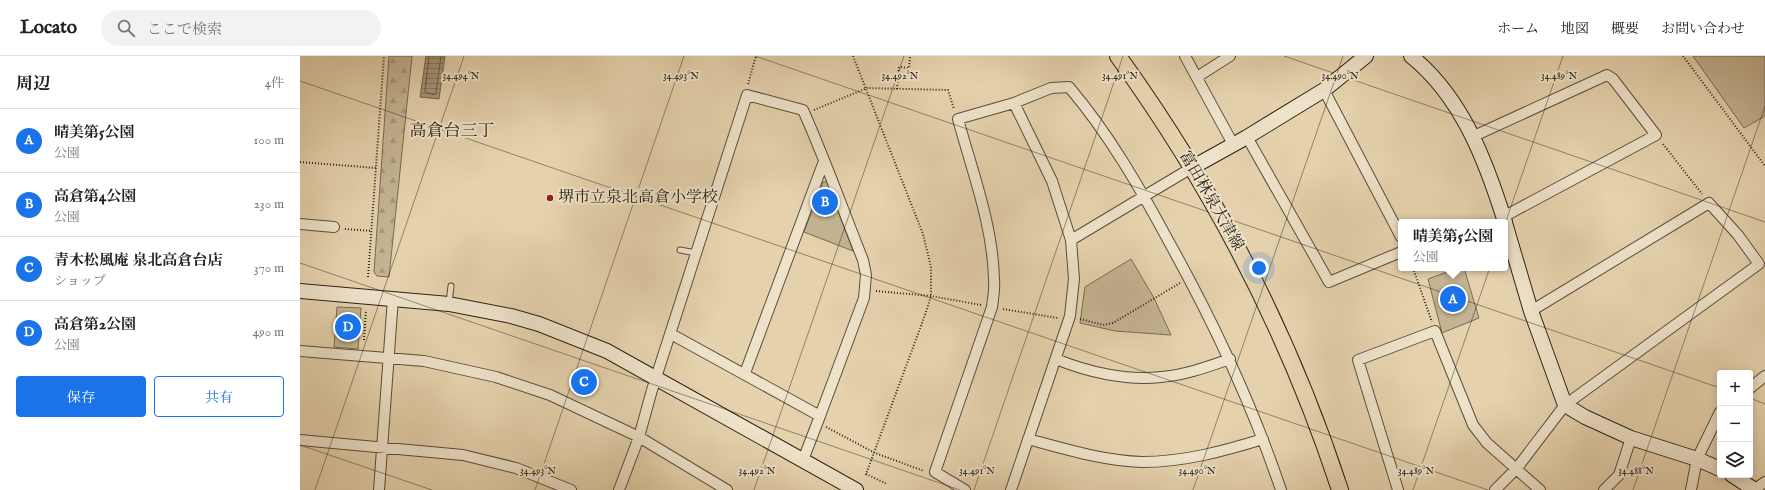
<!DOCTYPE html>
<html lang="ja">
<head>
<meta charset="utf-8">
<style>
	:root { --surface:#fff; --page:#f2f2f2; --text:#222; --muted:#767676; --line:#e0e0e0; --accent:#1a73e8 }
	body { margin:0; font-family:"IM FELL English","Noto Serif JP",serif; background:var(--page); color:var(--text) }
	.controls { position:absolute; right:12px; bottom:12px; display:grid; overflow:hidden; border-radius:4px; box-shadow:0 2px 10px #0003 }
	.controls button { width:36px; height:36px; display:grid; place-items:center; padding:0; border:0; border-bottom:1px solid var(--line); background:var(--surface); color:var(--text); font:20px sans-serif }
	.you { position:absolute; left:959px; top:212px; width:14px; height:14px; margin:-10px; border:3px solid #fff; border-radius:50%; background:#1a73e8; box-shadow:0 0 0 6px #1a73e833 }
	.badge { display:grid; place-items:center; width:26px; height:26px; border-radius:50%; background:var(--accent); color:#fff; font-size:13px; font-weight:700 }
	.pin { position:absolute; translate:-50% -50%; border:2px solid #fff; box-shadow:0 1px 4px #0006 }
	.popup { position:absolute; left:1098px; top:163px; width:110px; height:52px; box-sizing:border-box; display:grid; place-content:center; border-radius:4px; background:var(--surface); filter:drop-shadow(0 1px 3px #0005); font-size:13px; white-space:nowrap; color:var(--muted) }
	.popup b { font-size:15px; color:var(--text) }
	.popup::after { content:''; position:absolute; left:50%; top:100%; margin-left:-8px; border:8px solid transparent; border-top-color:var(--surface) }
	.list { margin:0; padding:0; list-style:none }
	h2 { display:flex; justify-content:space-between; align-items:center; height:52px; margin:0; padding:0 16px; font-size:17px }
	h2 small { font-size:13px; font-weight:400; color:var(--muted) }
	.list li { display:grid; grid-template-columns:26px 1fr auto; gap:12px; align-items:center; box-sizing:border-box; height:64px; padding:0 16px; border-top:1px solid var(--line) }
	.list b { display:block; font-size:15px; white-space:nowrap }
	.list p { margin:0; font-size:13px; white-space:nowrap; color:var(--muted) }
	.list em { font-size:13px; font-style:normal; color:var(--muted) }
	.actions { display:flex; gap:8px; padding:12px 16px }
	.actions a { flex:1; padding:9px 0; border:1px solid var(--accent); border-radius:4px; text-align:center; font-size:14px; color:var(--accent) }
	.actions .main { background:var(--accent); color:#fff }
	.icon { flex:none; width:22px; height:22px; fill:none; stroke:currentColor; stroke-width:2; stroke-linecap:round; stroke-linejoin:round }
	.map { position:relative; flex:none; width:1465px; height:434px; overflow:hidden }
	header { display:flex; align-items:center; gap:24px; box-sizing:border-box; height:56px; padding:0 20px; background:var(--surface); border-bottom:1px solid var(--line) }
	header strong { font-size:19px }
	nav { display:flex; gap:22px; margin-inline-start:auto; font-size:14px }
	.search { width:280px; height:36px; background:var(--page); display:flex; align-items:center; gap:10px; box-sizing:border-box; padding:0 14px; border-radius:22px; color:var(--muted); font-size:15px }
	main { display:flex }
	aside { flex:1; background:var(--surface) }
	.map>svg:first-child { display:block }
	.green { fill:#c5b493; stroke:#786b54 }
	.forest { fill:url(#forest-firs); stroke:#786b54 }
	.water { fill:url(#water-rules); stroke:#756851 }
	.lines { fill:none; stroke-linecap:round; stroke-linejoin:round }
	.shore { stroke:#685c47; stroke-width:1 }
	.lane-casing { stroke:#5a4e3b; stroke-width:7 }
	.street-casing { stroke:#5a4e3b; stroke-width:12 }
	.secondary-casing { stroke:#2b2215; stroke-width:16 }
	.primary-casing { stroke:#2b2215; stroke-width:18 }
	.path { stroke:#2b2215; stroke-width:2; stroke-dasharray:1 2; stroke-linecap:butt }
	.lane { stroke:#eee2ca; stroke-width:5 }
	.street { stroke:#eee2ca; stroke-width:10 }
	.secondary { stroke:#eee2ca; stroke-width:14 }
	.primary { stroke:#e5d2ad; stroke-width:16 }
	.ticks { fill:none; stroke:#2b2215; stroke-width:1; stroke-opacity:0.45 }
	.poi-dot { fill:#8f2418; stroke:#eee2ca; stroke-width:1.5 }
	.labels { text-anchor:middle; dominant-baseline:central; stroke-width:4; stroke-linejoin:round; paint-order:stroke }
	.poi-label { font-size:16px; fill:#2b2215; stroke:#eee2ca; text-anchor:start }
	.street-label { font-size:16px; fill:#2b2215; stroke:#eee2ca }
	.neighbourhood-label { font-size:17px; fill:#2b2215; stroke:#eee2ca }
	.ticks-label { font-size:10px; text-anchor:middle; fill:#2b2215; stroke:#eee2ca; stroke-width:4; stroke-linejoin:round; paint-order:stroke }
</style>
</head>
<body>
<header>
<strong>Locato</strong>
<div class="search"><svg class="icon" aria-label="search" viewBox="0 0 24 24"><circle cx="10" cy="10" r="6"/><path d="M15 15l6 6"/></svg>ここで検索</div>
<nav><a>ホーム</a><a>地図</a><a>概要</a><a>お問い合わせ</a></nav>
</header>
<main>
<aside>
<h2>周辺<small>4件</small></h2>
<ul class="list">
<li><span class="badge">A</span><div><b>晴美第5公園</b><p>公園</p></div><em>100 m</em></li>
<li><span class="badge">B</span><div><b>高倉第4公園</b><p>公園</p></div><em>230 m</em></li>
<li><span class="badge">C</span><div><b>青木松風庵 泉北高倉台店</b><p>ショップ</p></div><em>370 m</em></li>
<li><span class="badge">D</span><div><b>高倉第2公園</b><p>公園</p></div><em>490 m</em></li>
</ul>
<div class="actions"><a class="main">保存</a><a>共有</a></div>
</aside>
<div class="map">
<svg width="1465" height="434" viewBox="0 0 1465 434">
	<defs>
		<pattern id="forest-firs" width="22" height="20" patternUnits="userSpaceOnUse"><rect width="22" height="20" fill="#c5b493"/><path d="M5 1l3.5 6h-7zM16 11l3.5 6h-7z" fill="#a99a7e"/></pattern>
		<pattern id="water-rules" width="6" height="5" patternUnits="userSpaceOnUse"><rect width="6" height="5" fill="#a69679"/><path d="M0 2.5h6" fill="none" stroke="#877a62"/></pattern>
	</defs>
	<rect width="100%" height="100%" fill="#e5d2ad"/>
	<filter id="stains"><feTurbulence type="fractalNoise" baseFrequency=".005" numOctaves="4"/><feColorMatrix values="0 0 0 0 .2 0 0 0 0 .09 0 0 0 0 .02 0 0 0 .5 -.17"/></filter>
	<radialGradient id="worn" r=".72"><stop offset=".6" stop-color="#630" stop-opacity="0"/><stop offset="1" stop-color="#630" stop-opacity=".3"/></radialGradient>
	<path class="green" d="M 1393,0 L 1465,0 L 1465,60 L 1444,72 Z
		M 523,126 L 527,126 L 553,195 L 504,176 Z
		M 831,203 L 854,242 L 871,279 L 815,275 L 780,267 L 785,231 Z
		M 1158,212 L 1164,212 L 1179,262 L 1142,277 L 1128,223 Z
		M 37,251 L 61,252 L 58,293 L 34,291 Z"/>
	<path class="forest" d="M 89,0 L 112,0 L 89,221 L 77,220 L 74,216 Z"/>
	<path class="water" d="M 126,0 L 145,0 L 139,43 L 120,41 Z"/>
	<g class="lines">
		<path class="shore" d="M 129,0 L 125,36 L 134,39 L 136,37 L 141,0"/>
		<g class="lane-casing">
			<path id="lane" d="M 380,194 L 396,197
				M 149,247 L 151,230"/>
		</g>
		<g class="street-casing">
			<path id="street" d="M 885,0 L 933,88
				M 897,21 L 930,0
				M 1024,34 L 1101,181
				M 1174,80 L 1307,19 L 1313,23 L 1356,79 L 1203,161
				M 947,81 L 1029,226 L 1101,196
				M 0,168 L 34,171
				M 771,184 L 893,111
				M 0,295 L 124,305 L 196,321 L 250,339 L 339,381 L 427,434
				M 756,303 C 787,316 827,325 861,321 C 885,319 907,311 930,303
				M 445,317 L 524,105
				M 1450,332 L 1465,320
				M 728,383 C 765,393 804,405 842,406 C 884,406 924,395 963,383
				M 0,384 L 163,399 L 216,412 L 271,434
				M 503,404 L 520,360
				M 1455,433 L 1465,426
				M 79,434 L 93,242
				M 319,434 L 339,381 L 352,334 L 447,39 L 503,54 C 525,103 543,154 563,204 L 566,219 L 564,242 L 520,360 L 371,278
				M 665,434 L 635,416 L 692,251 C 693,242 695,233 694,224 C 693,169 672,115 658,63 L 714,47 L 751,32 L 769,31 C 809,78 840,132 869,186 C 913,265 952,348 981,434
				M 711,434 L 770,260 L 774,223 L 771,184 L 752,125 L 714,47
				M 1098,434 L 1058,304 L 1135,275 L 1173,369 L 1187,387 L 1240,434
				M 1195,434 L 1217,412 L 1265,349 L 1459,208 L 1438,179 L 1409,147 L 1231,255
				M 1304,434 L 1319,419 L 1331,382
				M 1391,434 L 1397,403 L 1420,356"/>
		</g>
		<g class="secondary-casing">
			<path id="secondary" d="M 1111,0 C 1162,41 1186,105 1205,166
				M 893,111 L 947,81 L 1024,34 L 1066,0
				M 1205,167 L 1231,255 L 1265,349 L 1285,361 L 1331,382 L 1397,403 L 1420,413
				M 0,235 L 149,248 L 211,260 L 239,268 L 307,295 L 556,434
				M 1432,419 L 1455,434"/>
		</g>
		<g class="primary-casing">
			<path id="primary" d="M 818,0 C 914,133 989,278 1040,434"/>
		</g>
		<path class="path" d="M 553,0 L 623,178 L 631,211 L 631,240 L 625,259 L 565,421
			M 1383,0 L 1465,110
			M 448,28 L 456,0
			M 597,33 L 599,11 L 609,12 L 610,0
			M 514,54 L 567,32 L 648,34 L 654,53
			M 1363,88 L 1402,138
			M 0,106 L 76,112
			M 45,173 L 72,175
			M 1113,212 L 1132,266
			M 68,221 L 84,0
			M 576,235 L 631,240 L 681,249
			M 703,253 L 758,262
			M 780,263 L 803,269 L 813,267 L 880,227
			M 64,284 L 66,254
			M 526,371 L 575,397 L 624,415
			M 566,418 L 587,428"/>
		<use href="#lane" class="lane"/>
		<use href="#street" class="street"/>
		<use href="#secondary" class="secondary"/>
		<use href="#primary" class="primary"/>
	</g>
	<path class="ticks" d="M 455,0 L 1420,332M 984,0 L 1465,166M 0,25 L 1188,434M 0,207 L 660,434M 1450,342 L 1465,348M 0,389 L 132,434M 15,434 L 164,0M 235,434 L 384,0M 454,434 L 604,0M 674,434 L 823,0M 893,434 L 1043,0M 1113,434 L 1263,0M 1333,434 L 1465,50"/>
	<circle class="poi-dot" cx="250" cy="142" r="4"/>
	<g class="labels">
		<g class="poi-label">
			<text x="258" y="142">堺市立泉北高倉小学校</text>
		</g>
		<g class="street-label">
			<text transform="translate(911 145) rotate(60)">富田林泉大津線</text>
		</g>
		<g class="neighbourhood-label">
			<text x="152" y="75">高倉台三丁</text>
		</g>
	</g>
	<g class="ticks-label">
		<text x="161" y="23">34.494°N</text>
		<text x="381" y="23">34.493°N</text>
		<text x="600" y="23">34.492°N</text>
		<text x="820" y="23">34.491°N</text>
		<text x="1040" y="23">34.490°N</text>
		<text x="1259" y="23">34.489°N</text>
		<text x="238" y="418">34.493°N</text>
		<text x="457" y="418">34.492°N</text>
		<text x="677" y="418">34.491°N</text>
		<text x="897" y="418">34.490°N</text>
		<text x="1116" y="418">34.489°N</text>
		<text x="1336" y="418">34.488°N</text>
	</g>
	<rect width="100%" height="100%" filter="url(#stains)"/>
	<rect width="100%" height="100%" fill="url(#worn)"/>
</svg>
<div class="controls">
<button>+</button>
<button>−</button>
<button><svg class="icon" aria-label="layers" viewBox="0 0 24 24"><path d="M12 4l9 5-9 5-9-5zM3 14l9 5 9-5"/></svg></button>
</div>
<div class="you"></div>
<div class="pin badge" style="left:1153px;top:243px">A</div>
<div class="popup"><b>晴美第5公園</b>公園</div>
<div class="pin badge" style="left:525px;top:146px">B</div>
<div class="pin badge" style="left:284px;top:326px">C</div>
<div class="pin badge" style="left:48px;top:271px">D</div>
</div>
</main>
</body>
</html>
